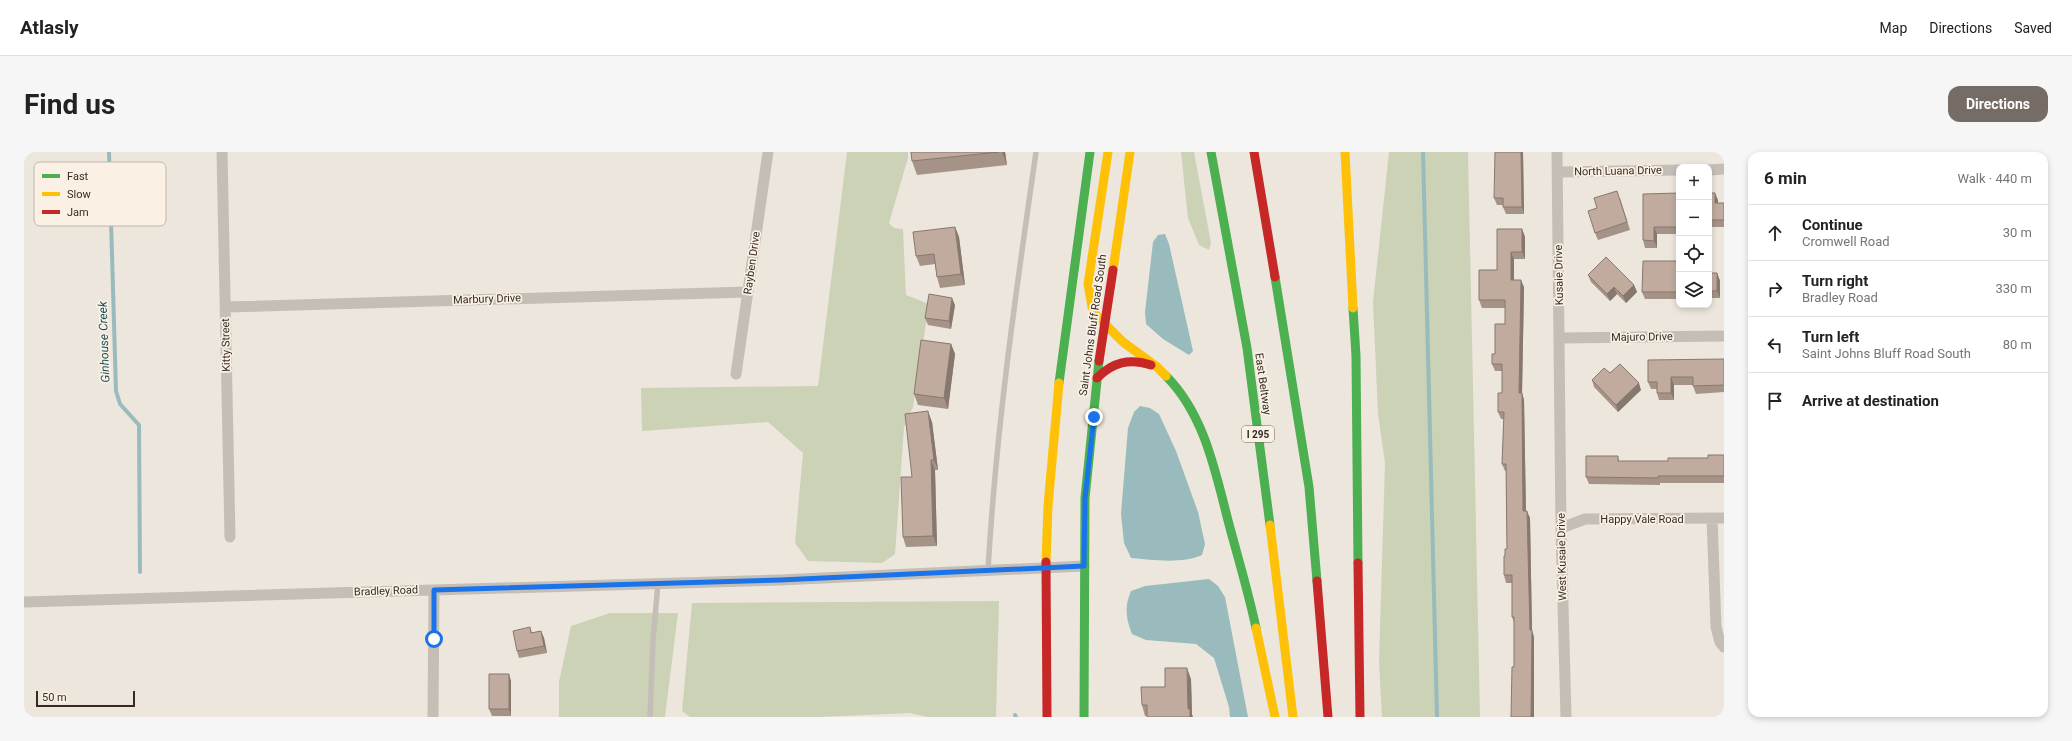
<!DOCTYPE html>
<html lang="en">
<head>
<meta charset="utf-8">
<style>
	:root { --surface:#fff; --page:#f6f6f6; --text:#222; --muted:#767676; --line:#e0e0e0; --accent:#756c65 }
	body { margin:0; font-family:Roboto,sans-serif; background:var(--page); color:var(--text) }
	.controls { position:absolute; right:12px; top:12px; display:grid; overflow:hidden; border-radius:8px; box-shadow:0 2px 6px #0003 }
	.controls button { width:36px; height:36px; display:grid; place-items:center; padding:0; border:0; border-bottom:1px solid var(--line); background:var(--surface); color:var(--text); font:20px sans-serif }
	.scale { position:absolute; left:12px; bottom:10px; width:99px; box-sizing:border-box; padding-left:4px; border:2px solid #352b25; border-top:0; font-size:11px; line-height:14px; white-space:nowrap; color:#352b25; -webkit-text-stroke:3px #faf1e4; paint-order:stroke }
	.stop { position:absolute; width:12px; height:12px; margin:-9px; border:3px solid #1a73e8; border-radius:50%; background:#fff }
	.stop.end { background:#1a73e8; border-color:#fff; box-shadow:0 1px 4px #0008 }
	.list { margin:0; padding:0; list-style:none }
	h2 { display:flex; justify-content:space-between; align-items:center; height:52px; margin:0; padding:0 16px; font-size:17px }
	h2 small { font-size:13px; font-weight:400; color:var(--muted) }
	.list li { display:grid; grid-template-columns:26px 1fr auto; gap:12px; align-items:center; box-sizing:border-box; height:56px; padding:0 16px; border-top:1px solid var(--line) }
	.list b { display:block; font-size:15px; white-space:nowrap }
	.list p { margin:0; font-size:13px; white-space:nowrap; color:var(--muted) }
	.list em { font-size:13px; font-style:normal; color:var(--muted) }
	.icon { flex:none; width:22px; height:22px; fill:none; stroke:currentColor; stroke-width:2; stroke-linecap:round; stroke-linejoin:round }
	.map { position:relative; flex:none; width:1700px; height:565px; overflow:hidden; border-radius:12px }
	header { display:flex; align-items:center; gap:24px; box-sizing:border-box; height:56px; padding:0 20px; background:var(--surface); border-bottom:1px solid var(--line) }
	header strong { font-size:19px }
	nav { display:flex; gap:22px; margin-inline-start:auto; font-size:14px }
	.intro { display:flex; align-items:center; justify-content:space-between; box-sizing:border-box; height:96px; padding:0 24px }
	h1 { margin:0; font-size:28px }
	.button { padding:10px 18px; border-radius:12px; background:var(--accent); color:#fff; font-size:14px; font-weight:700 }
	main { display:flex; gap:24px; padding:0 24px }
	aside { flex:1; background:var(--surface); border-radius:12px; box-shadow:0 2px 6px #0003 }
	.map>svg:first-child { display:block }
	.green { fill:#cbd2b6 }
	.water { fill:#99bbbe }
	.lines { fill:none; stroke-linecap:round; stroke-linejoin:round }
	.stream { stroke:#99bbbe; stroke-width:4 }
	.lane { stroke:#c4beb7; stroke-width:5.5 }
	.street { stroke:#c4beb7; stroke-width:11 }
	.fast { stroke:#4caf50; stroke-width:9 }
	.slow { stroke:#ffc107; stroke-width:9 }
	.jam { stroke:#c62828; stroke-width:9 }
	.wall { fill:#a69388 }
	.shaded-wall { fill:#87786f }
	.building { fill:#c1ab9e; stroke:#87786f }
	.route { stroke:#1a73e8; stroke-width:5 }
	.labels { text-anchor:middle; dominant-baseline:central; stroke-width:3.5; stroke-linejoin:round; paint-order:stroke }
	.shield { fill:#faf1e4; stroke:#70665e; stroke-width:1 }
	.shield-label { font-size:10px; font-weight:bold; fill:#352b25 }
	.street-label { font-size:11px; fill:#352b25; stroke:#faf1e4 }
	.water-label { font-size:12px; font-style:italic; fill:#194f58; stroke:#faf1e4 }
	.key { fill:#faf1e4; stroke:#bfb6ab; stroke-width:1 }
	.key-label { font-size:11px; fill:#352b25 }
</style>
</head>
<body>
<header>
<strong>Atlasly</strong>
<nav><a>Map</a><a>Directions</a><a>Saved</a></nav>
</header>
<div class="intro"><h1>Find us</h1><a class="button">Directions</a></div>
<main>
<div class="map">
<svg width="1700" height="565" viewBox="0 0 1700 565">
	<rect width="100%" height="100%" fill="#ece6dd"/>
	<path class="green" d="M 823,0 L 884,0 L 884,6 L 865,71 L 870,76 L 879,77 L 882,143 L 905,152 L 889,255 L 880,275 L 871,402 L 858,411 L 784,409 L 771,391 L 779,301 L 744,270 L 618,279 L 617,236 L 794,234 Z
		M 1157,0 L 1170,0 L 1187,91 L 1185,98 L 1175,93 L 1164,66 Z
		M 1365,0 L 1444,0 L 1456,565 L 1358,565 L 1355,510 L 1361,311 L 1354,262 L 1349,150 Z
		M 975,449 L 972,565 L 903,565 L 886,561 L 795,565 L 666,565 L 658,559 L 668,451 Z
		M 586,461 L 654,461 L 641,565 L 535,565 L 535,530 L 547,474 Z"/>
	<path class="water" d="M 1141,82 L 1145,92 L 1169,199 L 1165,203 L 1139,187 L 1122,172 L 1121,160 L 1129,90 L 1134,83 Z
		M 1116,254 L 1126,256 L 1135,262 L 1152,299 L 1174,360 L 1181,392 L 1178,403 C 1158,412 1129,408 1107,406 L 1100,391 L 1097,362 L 1104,276 L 1110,260 Z
		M 1185,427 L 1194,434 L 1201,445 L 1224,565 L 1206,565 L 1205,555 L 1190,506 L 1172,492 L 1122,488 L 1108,482 C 1102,467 1100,455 1107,439 L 1121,434 Z"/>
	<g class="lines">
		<path class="stream" d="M 85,0 L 92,239 L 96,252 L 115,273 L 116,420
			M 1399,0 L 1413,565
			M 991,563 L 992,565"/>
		<path class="lane" d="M 964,418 C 972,277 992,139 1012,0
			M 626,565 L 629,488 L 634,431"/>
		<path class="street" d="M 198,0 L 206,385
			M 1533,0 L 1537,376 L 1542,565
			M 1685,18 L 1700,17
			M 1534,20 L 1655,18
			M 202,155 L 724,140
			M 1536,186 L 1700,184
			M 712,222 L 744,0
			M 1688,366 L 1692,475 L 1696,490 L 1700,495
			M 1537,376 L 1561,367 L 1700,366
			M 0,450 L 756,428 L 1060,414
			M 409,565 L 410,438"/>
		<path class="fast" d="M 1187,0 L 1223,196 L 1246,373
			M 1251,125 L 1285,335 L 1293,429
			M 1329,156 L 1332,204 L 1334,411
			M 1142,224 C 1182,264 1192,324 1206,376 C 1215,409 1225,443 1232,476
			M 1035,231 L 1066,0
			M 1060,565 L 1061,346 L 1075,209"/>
		<path class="slow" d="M 1084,0 L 1064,132 L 1068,155 L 1073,164 L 1099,190 L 1133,215 L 1142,224
			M 1321,0 L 1329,156
			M 1089,118 L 1106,0
			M 1246,373 L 1269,565
			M 1022,410 L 1024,354 L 1035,231
			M 1232,476 L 1251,565"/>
		<path class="jam" d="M 1230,0 L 1251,125
			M 1075,209 L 1089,118
			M 1073,226 C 1089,210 1105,206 1127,213
			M 1022,410 L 1023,565
			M 1334,411 L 1336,565
			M 1293,429 L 1304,565"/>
	</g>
	<path class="wall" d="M 887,0 L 981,0 L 983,13 L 893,23 L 888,9 Z
		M 1499,0 L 1500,62 L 1482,62 L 1479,55 L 1479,53 L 1473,53 L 1470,46 Z
		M 1655,41 L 1655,82 L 1633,82 L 1633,96 L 1621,96 L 1619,88 Z
		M 1685,41 L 1694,48 L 1694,51 L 1700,51 L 1700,75 L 1687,75 L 1687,88 L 1685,88 Z
		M 1596,46 L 1606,78 L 1574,88 L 1571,81 L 1573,56 Z
		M 931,75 L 935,85 L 941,133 L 916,136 L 913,125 L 911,112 L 896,114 L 892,104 Z
		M 1498,77 L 1501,85 L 1501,107 L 1490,107 L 1490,128 L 1500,135 L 1498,241 L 1500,248 L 1502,359 L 1506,366 L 1508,479 L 1510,485 L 1490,515 L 1490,470 L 1488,465 L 1488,431 L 1482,431 L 1480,423 L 1481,404 L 1483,397 L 1482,319 L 1481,319 L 1478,312 L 1480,267 L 1477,267 L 1474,260 L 1478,241 L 1478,219 L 1471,219 L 1468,212 L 1471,202 L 1481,172 L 1481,156 L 1458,156 L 1455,148 Z
		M 1653,109 L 1655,115 L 1655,147 L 1621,147 L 1618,140 Z
		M 1685,121 L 1693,121 L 1696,129 L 1696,146 L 1685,146 Z
		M 1564,123 L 1610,133 L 1613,140 L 1602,151 L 1593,142 L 1586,149 L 1567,130 Z
		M 931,153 L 927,177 L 904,173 L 901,166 Z
		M 927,192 L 931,202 L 924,257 L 894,253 L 890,242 Z
		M 1700,207 L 1700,240 L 1672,242 L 1669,234 L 1669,233 L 1650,233 L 1650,248 L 1635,248 L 1633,241 L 1633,237 L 1627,237 L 1624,230 Z
		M 1568,228 L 1617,238 L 1594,260 L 1570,235 Z
		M 908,270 L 914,318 L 911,318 L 913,394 L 882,395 L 879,385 L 888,325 Z
		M 1700,303 L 1700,331 L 1636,331 L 1636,333 L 1565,332 L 1562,325 L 1594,304 L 1595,309 L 1644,309 L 1684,306 Z
		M 506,475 L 508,481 L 517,479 L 520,486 L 523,501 L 495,506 L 493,499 Z
		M 1167,527 L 1168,562 L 1121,564 L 1118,553 L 1141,535 Z
		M 487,529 L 487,564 L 468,564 L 465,557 Z"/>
	<path class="shaded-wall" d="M 978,0 L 981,0 L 983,13 Z
		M 1497,0 L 1499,0 L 1500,62 L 1498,55 Z
		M 1691,41 L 1694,48 L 1693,58 L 1691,51 Z
		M 1685,70 L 1687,75 L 1687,88 L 1685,84 Z
		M 931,75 L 935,85 L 941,133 L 937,122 Z
		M 1630,75 L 1633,82 L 1633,96 L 1630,89 Z
		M 1498,77 L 1501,85 L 1501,107 L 1498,100 Z
		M 1487,100 L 1490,107 L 1490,135 L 1487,128 Z
		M 1653,109 L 1655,115 L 1655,127 L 1653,121 Z
		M 1693,121 L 1696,129 L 1696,146 L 1693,139 Z
		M 1497,128 L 1500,135 L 1498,241 L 1500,248 L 1502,366 L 1499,359 L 1495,241 Z
		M 1610,133 L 1613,140 L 1602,151 L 1599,144 Z
		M 1590,135 L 1593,142 L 1586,149 L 1583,142 Z
		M 928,146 L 931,153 L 927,177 L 925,169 Z
		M 927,192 L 931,202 L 924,257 L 920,246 Z
		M 1647,225 L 1650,233 L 1650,248 L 1647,241 Z
		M 1615,231 L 1617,238 L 1594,260 L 1592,253 Z
		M 904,259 L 908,270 L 914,318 L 910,308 Z
		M 907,308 L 911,318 L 913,394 L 909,384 Z
		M 1503,359 L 1506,366 L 1508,479 L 1510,485 L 1510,565 L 1507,565 Z
		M 517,479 L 520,486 L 523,501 L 520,494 Z
		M 1163,516 L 1167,527 L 1168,562 L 1169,565 L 1166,565 L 1164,557 Z
		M 485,522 L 487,529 L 487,564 L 485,557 Z"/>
	<path class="building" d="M 887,0 L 975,0 L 888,9 Z
		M 1471,0 L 1497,0 L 1498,55 L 1479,55 L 1479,46 L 1470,46 Z
		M 1593,39 L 1603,70 L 1571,81 L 1564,59 L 1573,56 L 1570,46 Z
		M 1655,41 L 1655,75 L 1630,75 L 1630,89 L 1619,88 L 1619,42 Z
		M 1685,41 L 1691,41 L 1691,51 L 1700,51 L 1700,68 L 1685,68 Z
		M 931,75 L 937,122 L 913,125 L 910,102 L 892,104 L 889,80 Z
		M 1473,77 L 1498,77 L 1498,100 L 1487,100 L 1487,128 L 1497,128 L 1495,241 L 1498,241 L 1499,359 L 1503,359 L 1506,478 L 1508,478 L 1507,565 L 1487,565 L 1488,515 L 1490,515 L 1490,465 L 1488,465 L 1488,423 L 1480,423 L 1480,404 L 1481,404 L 1481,397 L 1483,397 L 1482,312 L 1478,312 L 1480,260 L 1474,260 L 1474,241 L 1478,241 L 1478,212 L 1468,212 L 1468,202 L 1471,202 L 1471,172 L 1481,172 L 1481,148 L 1455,148 L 1455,118 L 1473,118 Z
		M 1582,105 L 1610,133 L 1599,144 L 1590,135 L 1583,142 L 1564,123 Z
		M 1619,109 L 1653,109 L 1653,121 L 1655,121 L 1655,140 L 1618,140 Z
		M 1685,121 L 1693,121 L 1693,139 L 1685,139 Z
		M 905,142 L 928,146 L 925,169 L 901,166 Z
		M 897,188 L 927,192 L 920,246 L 890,242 Z
		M 1700,207 L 1700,233 L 1669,234 L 1669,225 L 1647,225 L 1647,241 L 1633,241 L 1633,230 L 1624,230 L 1624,208 Z
		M 1596,212 L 1615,231 L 1592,253 L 1568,228 L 1580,216 L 1586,221 Z
		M 904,259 L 910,308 L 907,308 L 909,384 L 879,385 L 877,325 L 888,325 L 881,262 Z
		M 1684,303 L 1700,303 L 1700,324 L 1634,324 L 1634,326 L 1562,325 L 1562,304 L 1594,304 L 1594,309 L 1644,309 L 1644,306 L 1684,306 Z
		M 506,475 L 507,481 L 517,479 L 520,494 L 493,499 L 489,479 Z
		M 1141,516 L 1163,516 L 1164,557 L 1166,557 L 1166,565 L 1123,565 L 1123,553 L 1118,553 L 1117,535 L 1141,535 Z
		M 465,522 L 485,522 L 485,557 L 465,557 Z"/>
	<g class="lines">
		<path class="route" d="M 410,487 L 410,438 L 756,428 L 1060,414 L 1061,346 L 1070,265"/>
	</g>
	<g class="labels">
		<rect class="shield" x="1218" y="274" width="32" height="16" rx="3"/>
		<g class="shield-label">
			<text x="1234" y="282">I 295</text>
		</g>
		<g class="street-label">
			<text transform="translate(1594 19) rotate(-1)">North Luana Drive</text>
			<text transform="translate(728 111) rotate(-82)">Rayben Drive</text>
			<text transform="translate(1535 123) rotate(-91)">Kusaie Drive</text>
			<text transform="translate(463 147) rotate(-2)">Marbury Drive</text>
			<text transform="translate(1069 173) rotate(-82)">Saint Johns Bluff Road South</text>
			<text transform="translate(1618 185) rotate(-1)">Majuro Drive</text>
			<text transform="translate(202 193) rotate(-91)">Kitty Street</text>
			<text transform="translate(1239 232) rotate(82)">East Beltway</text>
			<text x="1618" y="367">Happy Vale Road</text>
			<text transform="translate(1538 405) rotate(-91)">West Kusaie Drive</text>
			<text transform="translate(362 439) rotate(-2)">Bradley Road</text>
		</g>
		<g class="water-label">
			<text transform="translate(80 190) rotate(-92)">Ginhouse Creek</text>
		</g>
	</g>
	<rect x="10" y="10" width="132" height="64" rx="6" class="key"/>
	<rect x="18" y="22" width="18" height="4" fill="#4caf50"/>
	<rect x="18" y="40" width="18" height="4" fill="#ffc107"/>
	<rect x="18" y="58" width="18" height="4" fill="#c62828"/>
	<g class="key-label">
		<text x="43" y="28">Fast</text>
		<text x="43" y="46">Slow</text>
		<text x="43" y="64">Jam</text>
	</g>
</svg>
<div class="controls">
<button>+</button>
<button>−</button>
<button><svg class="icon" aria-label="locate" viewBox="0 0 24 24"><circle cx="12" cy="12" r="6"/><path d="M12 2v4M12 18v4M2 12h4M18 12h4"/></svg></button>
<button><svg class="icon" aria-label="layers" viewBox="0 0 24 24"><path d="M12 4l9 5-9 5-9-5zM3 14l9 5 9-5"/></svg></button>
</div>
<div class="scale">50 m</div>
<div class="stop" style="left:410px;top:487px"></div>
<div class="stop end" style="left:1070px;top:265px"></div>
</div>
<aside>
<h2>6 min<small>Walk · 440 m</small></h2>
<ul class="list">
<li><svg class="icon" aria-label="ahead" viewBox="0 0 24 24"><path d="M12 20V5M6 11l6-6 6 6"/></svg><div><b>Continue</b><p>Cromwell Road</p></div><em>30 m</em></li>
<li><svg class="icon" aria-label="right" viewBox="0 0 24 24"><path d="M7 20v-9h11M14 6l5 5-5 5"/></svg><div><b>Turn right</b><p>Bradley Road</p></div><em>330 m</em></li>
<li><svg class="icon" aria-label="left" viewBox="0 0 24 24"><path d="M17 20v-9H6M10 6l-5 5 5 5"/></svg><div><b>Turn left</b><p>Saint Johns Bluff Road South</p></div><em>80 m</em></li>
<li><svg class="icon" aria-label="arrive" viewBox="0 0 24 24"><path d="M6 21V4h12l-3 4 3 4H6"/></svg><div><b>Arrive at destination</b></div></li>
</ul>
</aside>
</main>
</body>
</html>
